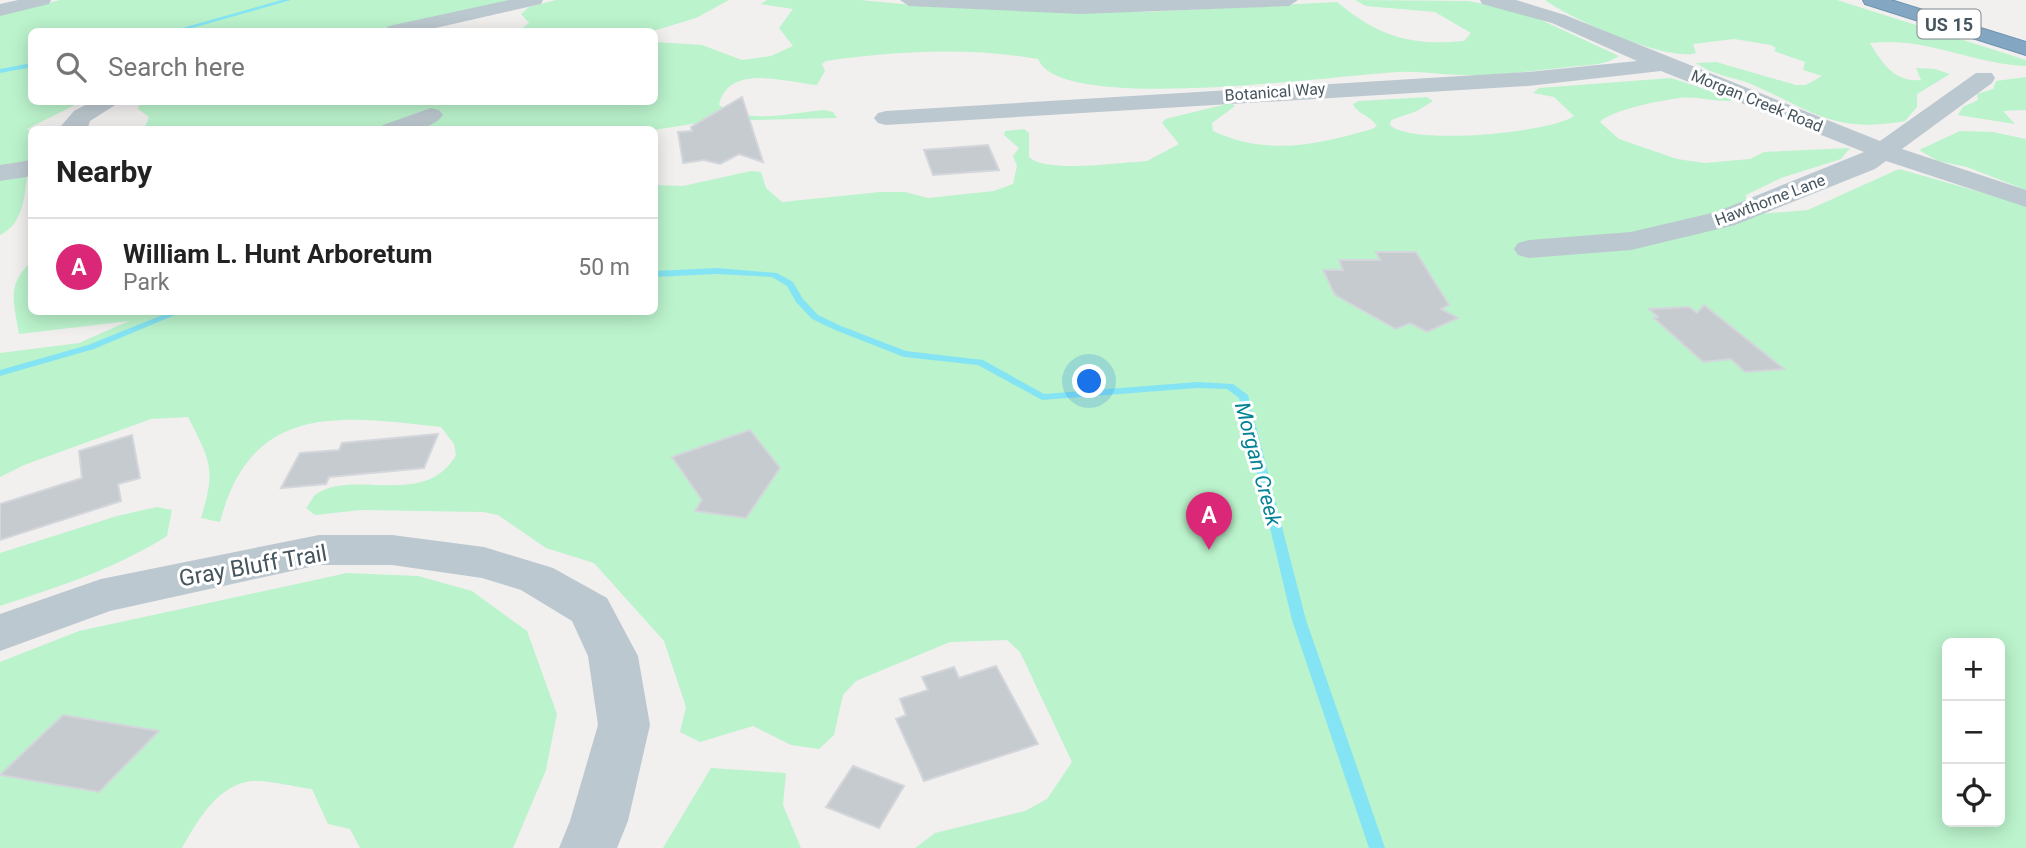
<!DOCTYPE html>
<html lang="en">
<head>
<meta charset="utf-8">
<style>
	:root { --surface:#fff; --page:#f6f6f6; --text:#222; --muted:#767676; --line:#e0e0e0; --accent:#db2777 }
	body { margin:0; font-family:Roboto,sans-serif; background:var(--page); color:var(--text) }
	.controls { position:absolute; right:21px; bottom:21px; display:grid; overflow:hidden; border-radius:10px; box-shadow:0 4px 18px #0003 }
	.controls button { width:63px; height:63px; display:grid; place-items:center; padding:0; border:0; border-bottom:2px solid var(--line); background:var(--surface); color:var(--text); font:35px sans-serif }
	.you { position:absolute; left:1090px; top:382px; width:24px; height:24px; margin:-18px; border:5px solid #fff; border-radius:50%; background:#1a73e8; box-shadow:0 0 0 10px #1a73e833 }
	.badge { display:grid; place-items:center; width:46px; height:46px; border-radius:50%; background:var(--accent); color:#fff; font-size:23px; font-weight:700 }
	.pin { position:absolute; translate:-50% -58px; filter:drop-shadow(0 2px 4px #0008) }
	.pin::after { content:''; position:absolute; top:37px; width:24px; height:21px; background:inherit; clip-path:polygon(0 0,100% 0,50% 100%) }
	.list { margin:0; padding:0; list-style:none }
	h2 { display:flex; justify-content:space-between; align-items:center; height:91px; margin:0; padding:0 28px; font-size:30px }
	h2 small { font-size:23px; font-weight:400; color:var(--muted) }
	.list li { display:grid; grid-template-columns:46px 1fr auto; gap:21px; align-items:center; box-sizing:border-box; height:98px; padding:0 28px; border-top:2px solid var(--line) }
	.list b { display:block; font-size:26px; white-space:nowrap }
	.list p { margin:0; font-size:23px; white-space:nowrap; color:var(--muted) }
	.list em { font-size:23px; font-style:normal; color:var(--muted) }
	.icon { flex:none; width:38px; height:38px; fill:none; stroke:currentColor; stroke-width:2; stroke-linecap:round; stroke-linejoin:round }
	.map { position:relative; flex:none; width:2026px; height:848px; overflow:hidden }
	.search { position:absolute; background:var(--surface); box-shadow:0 4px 18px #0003; left:28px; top:28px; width:630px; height:77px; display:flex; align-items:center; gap:18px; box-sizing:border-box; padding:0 24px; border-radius:10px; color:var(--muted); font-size:26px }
	.panel { position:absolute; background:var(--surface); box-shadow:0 4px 18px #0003; left:28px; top:126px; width:630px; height:189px; border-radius:10px }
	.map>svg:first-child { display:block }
	.green { fill:#bbf3cc; fill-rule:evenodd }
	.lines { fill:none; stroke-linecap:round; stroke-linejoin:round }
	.stream { fill:#85e4f3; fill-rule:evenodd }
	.building { fill:#c6cbcf; stroke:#d3d6db; stroke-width:2 }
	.highway-casing { stroke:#6f92ae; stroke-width:2 }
	.minor { fill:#bcc8cf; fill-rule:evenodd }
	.highway { fill:#83a7c2; fill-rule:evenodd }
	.labels { text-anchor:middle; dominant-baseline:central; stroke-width:6; stroke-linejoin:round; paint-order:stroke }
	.far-street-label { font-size:16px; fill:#46555e; stroke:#fff }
	.shield { fill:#fff; stroke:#7e888e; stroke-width:2 }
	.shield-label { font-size:18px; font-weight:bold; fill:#46555e }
	.water-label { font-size:21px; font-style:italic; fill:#048295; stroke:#fff }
	.near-street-label { font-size:23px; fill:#46555e; stroke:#fff }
</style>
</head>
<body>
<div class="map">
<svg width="2026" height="848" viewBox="0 0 2026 848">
	<rect width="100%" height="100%" fill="#f2efef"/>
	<path class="green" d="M 60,0 L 518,0 L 370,31 L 32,32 L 32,102 L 81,102 L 27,129 L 31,133 L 31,162 L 0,168 L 0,15 Z
		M 556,0 L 729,0 L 696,18 L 653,31 L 518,32 L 529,23 L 521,14 L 529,7 Z
		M 767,0 L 860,0 L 935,7 L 1146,12 L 1337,2 C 1379,37 1411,46 1464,41 L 1471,33 L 1435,12 L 1366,6 L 1355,0 L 1469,1 L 1526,13 L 1619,56 C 1604,66 1586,65 1568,67 C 1533,71 1498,76 1463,75 C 1441,75 1420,71 1399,72 C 1343,74 1059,116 1038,59 C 967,47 897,51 826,61 L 822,64 L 825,71 L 817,85 C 787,82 728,63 719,105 C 751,125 788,113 824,110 L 833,112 L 837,118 L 710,121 L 654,130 L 144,130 L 149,117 L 138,109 L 140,102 L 654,102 L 655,42 L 702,45 L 742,60 L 771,56 L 793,46 L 779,28 L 793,9 L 761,4 Z
		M 1545,0 L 1837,0 L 2026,60 L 2026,66 C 1973,64 1925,36 1870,43 C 1882,63 1895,83 1921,80 L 1916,68 L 1935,69 L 1950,74 L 1917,94 L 1917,107 L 1905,121 C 1833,134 1813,111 1751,84 C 1734,77 1712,75 1696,63 L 1716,62 L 1796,85 L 1806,85 L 1822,76 L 1803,70 L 1805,62 L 1774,51 L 1776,48 L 1771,45 L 1734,39 L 1693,44 L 1696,53 C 1667,62 1571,19 1545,0 Z
		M 2026,77 L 2026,110 L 2003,111 L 2015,124 L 1958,115 L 1963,107 L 1978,100 L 1977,94 L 1993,89 L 1996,81 Z
		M 1671,78 L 1732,98 L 1731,101 C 1714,102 1697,96 1680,98 C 1662,100 1611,110 1600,122 L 1619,139 L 1677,159 L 1705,163 L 1750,159 L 1764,152 L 1850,148 L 1841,159 L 1781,178 L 1746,195 L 1745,215 L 1808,210 L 1899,169 L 2026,205 L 2026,848 L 915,848 L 935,833 L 1025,811 L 1047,799 L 1072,762 L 1020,652 L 1007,640 L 950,642 L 856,681 L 843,695 L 834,735 L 819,749 L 791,745 L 753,726 L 700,742 L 680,732 L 686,707 L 664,641 L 594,563 L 546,548 L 498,515 L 483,512 L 361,510 L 315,515 L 306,508 C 309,505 312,498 315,495 C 352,467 425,510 456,455 L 454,444 L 441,427 C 342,416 251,401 220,522 L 201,518 C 216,469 211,462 188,417 L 151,419 L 24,465 L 0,477 L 0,353 L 79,343 L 129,321 L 19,334 C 14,303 6,285 31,262 L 32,312 L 654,312 L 655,185 L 683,186 L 751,171 L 761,172 L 766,188 L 782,202 L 880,192 L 905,192 L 928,198 L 994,191 L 1013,184 L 1017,166 L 1013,156 L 1019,148 L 1004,135 L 1005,131 L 1024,129 L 1029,133 L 1029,157 C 1045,173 1114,163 1136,162 L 1147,161 L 1179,144 L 1162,123 L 1165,119 L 1231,103 L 1235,106 L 1212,123 L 1213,131 C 1266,156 1318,145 1372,129 L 1377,126 C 1371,116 1357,114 1353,104 L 1359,101 L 1427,97 L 1433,101 L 1417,111 L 1391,120 L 1390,125 C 1412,146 1550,133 1574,116 L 1554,97 L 1533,93 L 1539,88 ZM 1947,643 L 2000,643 L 2000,822 L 1947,822 Z
		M 1960,131 L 1993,132 L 2026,139 L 2026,190 L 1967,167 L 1938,161 L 1919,150 Z
		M 27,176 C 24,199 23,224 0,235 L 0,179 Z
		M 157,507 L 172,510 L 167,536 C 113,570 60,586 0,606 L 0,553 L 117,516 Z
		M 347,573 L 418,576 L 472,591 L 527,631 L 557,714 L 546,770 L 513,848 L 360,848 L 350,829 L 328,824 L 312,789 C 295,787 260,778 246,782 C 215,789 196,823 182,848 L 0,848 L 0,662 L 79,631 Z
		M 711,768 L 786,773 L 783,805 L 801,848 L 663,848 Z"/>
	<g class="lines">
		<path class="stream" d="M 282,0 L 291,0 L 178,32 L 168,32 Z
			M 32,63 L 32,67 L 0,73 L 0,69 Z
			M 717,268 L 777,273 L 793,282 L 803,299 L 818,315 L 841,326 L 906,351 L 983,360 L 1044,394 L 1197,382 L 1233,384 L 1248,395 L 1306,620 L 1385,848 L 1369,848 L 1292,620 L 1239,398 L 1227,389 L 1197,388 L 1042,400 L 978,365 L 904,357 L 835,330 L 812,319 L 796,302 L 787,286 L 772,277 L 717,274 L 654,277 L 654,271 Z
			M 170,312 L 182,312 L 94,349 L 0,376 L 0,370 L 88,345 Z"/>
	</g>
	<path class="building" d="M 742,97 L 763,162 L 739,154 L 720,164 L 704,160 L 683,163 L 678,132 L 692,131 L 691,127 Z
		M 988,145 L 999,170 L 933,175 L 924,150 Z
		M 1376,252 L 1416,252 L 1449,305 L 1441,309 L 1458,318 L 1427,332 L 1410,323 L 1396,329 L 1335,295 L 1323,270 L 1343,270 L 1339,260 L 1380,260 Z
		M 1704,305 L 1784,369 L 1745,372 L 1731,359 L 1703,362 L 1654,318 L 1658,317 L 1649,309 L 1689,307 L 1697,313 Z
		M 750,430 L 780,468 L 746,518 L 695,511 L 702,500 L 672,457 Z
		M 438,434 L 424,468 L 329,477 L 326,484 L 281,488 L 300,453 L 339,450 L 342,443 Z
		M 132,435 L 140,478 L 118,484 L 121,501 L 0,540 L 0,504 L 82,478 L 79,451 Z
		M 996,666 L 1038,744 L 924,781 L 896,719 L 906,715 L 900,699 L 928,690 L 922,677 L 954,667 L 959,678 Z
		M 63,715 L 159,731 L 99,792 L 0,775 Z
		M 853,766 L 904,786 L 879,828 L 826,807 Z"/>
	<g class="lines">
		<g class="highway-casing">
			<path id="highway" d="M 1863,0 L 1891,0 L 2026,42 L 2026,55 L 1865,4 Z"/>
		</g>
		<path class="minor" d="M 18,0 L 51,0 L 49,4 L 0,16 L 0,4 Z
			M 509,0 L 543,0 L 541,4 L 418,32 L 379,32 L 389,26 Z
			M 900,0 L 1298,0 L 1289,6 L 1080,14 L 909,6 Z
			M 1480,0 L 1516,0 L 1565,15 L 1880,141 L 1976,73 L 1992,73 L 1995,78 L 1992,83 L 1902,149 L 2026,190 L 2026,207 L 1886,161 L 1875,169 L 1735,225 L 1631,250 L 1529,258 L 1518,255 L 1514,249 L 1518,243 L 1529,240 L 1631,232 L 1716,212 L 1864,152 L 1661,71 L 1528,86 L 886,125 L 878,123 L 874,118 L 878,113 L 886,111 L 1528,72 L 1637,61 L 1552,23 L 1482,4 Z
			M 91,102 L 120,102 L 90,121 L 87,130 L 62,130 L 61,126 L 74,111 Z
			M 431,108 L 439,110 L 443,115 C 430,133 399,130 380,130 L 383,125 Z
			M 32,160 L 32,176 L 0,181 L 0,165 Z
			M 319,535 L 392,535 L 484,547 L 553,568 L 607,598 L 638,656 L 650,725 L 628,821 L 617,848 L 559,848 L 570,821 L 598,725 L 588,656 L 572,621 L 521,590 L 482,578 L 392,565 L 319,565 L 110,611 L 0,651 L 0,614 L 101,579 Z"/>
		<use href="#highway" class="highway"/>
	</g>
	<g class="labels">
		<g class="far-street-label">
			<text transform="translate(1275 92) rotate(-4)">Botanical Way</text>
			<text transform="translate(1757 101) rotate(22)">Morgan Creek Road</text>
			<text transform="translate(1770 200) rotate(-21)">Hawthorne Lane</text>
		</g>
		<rect class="shield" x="1917.5" y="9.5" width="63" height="29" rx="5"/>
		<g class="shield-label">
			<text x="1949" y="24">US 15</text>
		</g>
		<g class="water-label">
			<text transform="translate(1258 464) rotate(75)">Morgan Creek</text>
		</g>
		<g class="near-street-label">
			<text transform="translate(253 566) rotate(-10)">Gray Bluff Trail</text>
		</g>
	</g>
</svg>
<div class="controls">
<button>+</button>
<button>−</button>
<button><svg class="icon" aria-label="locate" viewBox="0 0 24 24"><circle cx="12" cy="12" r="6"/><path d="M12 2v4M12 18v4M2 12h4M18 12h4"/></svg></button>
</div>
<div class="you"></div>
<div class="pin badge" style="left:1209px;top:550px">A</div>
<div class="search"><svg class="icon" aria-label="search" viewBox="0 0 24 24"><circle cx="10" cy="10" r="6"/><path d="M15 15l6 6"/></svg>Search here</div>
<section class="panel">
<h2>Nearby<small></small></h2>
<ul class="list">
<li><span class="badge">A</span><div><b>William L. Hunt Arboretum</b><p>Park</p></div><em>50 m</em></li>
</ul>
</section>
</div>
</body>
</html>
